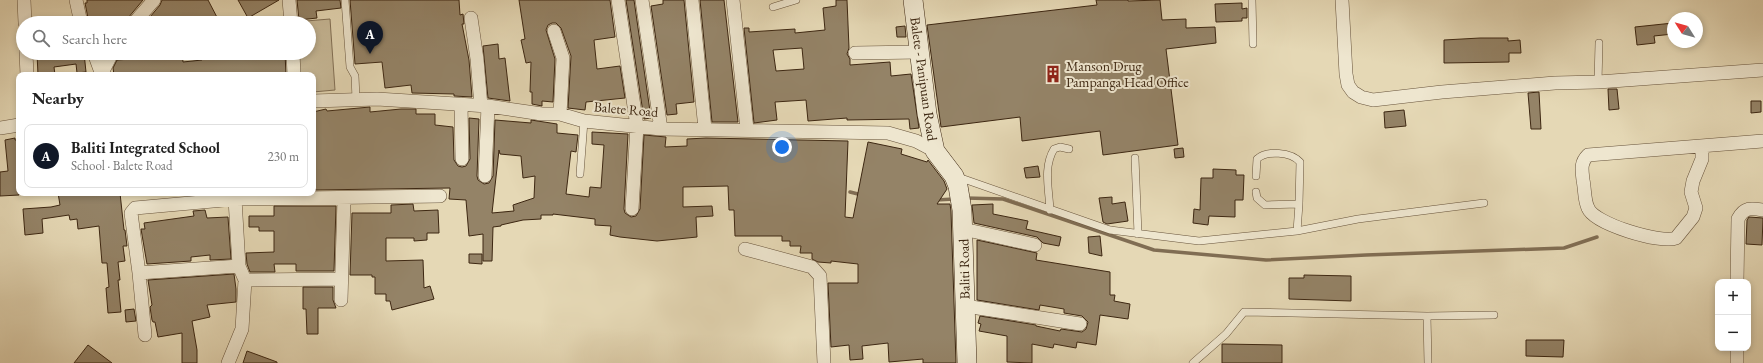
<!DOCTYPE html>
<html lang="en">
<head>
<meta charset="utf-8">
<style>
	:root { --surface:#fff; --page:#f6f6f6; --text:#222; --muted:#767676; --line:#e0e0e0; --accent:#111827 }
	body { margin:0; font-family:"EB Garamond",serif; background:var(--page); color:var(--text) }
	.controls { position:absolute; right:12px; bottom:12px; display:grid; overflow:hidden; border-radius:8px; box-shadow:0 2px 6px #0003 }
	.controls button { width:36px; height:36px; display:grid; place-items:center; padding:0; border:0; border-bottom:1px solid var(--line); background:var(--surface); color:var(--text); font:20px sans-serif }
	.compass { position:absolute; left:1667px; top:12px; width:36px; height:36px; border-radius:50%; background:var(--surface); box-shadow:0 2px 6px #0003; rotate:307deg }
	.you { position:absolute; left:782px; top:147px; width:14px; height:14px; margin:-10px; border:3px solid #fff; border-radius:50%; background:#1a73e8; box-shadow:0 0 0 6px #1a73e833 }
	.badge { display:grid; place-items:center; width:26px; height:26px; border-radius:50%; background:var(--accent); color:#fff; font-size:13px; font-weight:700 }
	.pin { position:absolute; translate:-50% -33px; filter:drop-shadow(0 1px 2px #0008) }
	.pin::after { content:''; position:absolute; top:21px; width:14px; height:12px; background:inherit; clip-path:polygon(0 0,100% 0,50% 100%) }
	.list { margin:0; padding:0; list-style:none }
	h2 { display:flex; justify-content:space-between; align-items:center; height:52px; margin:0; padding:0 16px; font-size:17px }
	h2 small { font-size:13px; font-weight:400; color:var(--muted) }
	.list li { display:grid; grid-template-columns:26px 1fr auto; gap:12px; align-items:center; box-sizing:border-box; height:64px; margin:0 8px 8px; padding:0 8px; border:1px solid var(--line); border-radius:8px }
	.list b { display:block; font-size:15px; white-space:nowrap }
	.list p { margin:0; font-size:13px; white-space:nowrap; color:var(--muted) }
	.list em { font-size:13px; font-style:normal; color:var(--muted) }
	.icon { flex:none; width:22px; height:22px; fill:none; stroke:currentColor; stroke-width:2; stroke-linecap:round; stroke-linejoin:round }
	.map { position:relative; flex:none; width:1763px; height:363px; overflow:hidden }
	.search { position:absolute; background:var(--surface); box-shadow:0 2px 6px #0003; left:16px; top:16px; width:300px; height:44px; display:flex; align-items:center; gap:10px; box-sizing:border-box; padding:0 14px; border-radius:22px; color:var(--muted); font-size:15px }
	.panel { position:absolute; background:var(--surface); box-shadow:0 2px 6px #0003; left:16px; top:72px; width:300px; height:124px; border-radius:8px }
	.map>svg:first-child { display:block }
	.green { fill:#c8ba99; stroke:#827056 }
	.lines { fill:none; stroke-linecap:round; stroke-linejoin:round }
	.stream { stroke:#806d53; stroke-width:3.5 }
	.building { fill:#948367; stroke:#3d2712; fill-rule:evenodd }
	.lane-casing { stroke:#67533b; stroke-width:8 }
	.street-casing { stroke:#67533b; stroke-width:14 }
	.secondary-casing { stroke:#3d2712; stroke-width:20 }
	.lane { stroke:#eee6cf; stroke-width:7 }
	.street { stroke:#eee6cf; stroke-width:13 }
	.secondary { stroke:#eee6cf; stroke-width:19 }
	.labels { text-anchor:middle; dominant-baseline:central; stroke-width:4; stroke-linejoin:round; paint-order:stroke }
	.poi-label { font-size:14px; fill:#3d2712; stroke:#eee6cf; text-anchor:start }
	.street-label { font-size:14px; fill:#3d2712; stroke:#eee6cf }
</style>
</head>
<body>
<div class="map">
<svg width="1763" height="363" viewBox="0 0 1763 363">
	<rect width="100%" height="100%" fill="#e5d8b5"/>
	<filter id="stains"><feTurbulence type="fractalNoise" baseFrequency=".005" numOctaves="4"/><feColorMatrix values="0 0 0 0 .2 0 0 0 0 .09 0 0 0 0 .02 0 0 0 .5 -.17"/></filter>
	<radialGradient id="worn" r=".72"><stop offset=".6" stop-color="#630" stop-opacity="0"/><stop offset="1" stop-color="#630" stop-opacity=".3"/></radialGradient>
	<path class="green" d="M 330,19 L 335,90 L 313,92 L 313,75 L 298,75 L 296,53 L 309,53 L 309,23 L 294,23 L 294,22 Z"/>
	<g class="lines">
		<path class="stream" d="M 850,192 L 862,195
			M 966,198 L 1003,199 L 1154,250 L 1266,260 L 1366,255 L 1564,248 L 1597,237
			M 936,200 L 954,199"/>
	</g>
	<path class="building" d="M 87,0 L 143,0 L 128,18 L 126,23 L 89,23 L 85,3 L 87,3 Z
		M 162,0 L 208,0 L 220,23 L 145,23 L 160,5 Z
		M 238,0 L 279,0 L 248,18 Z
		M 297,0 L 340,0 L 341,8 L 316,11 L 317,18 L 299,20 Z
		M 350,0 L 459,0 L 460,15 L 463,14 L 464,24 L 462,24 L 469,60 L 472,97 L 454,96 L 454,94 L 412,93 L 411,85 L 385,88 L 382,62 L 355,64 Z
		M 519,0 L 610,0 L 615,37 L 594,40 L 597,69 L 620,66 L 625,98 L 586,102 L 585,110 L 568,108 L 571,56 L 561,28 L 556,23 L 552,23 L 548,25 L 546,30 L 555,59 L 553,102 L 542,101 L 542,106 L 532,104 L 532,92 L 530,92 L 531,62 L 526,63 L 521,40 L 525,39 Z
		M 626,0 L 634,0 L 651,118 L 644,119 Z
		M 663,0 L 684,0 L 694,102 L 676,104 L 677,114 L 667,115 L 651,6 L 663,4 Z
		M 700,0 L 724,0 L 738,122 L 712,122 Z
		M 836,0 L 847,0 L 849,48 L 847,54 L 850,59 L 850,65 L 890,62 L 891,76 L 911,74 L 919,128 L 910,129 L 909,119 L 847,120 L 847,118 L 808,121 L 806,100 L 775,102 L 777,120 L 754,123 L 744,28 L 749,28 L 749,32 L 795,29 L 795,33 L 825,30 L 823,8 L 836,6 ZM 802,48 L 804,69 L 776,71 L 773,50 Z
		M 1096,0 L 1128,0 L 1128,1 L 1160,0 L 1162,20 L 1186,19 L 1186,28 L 1215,27 L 1216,43 L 1166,49 L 1178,145 L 1103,155 L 1100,131 L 1022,141 L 1020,117 L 941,127 L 927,25 L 1097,5 Z
		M 1242,3 L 1242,9 L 1247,8 L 1247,18 L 1242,18 L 1242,21 L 1216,22 L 1215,4 Z
		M 1673,23 L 1673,34 L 1654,36 L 1655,43 L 1637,45 L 1635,27 Z
		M 905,26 L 906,37 L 897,37 L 896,27 Z
		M 1480,38 L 1508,38 L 1508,41 L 1520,40 L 1521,53 L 1509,53 L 1509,62 L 1444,63 L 1444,40 Z
		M 498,44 L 499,59 L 505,58 L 510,101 L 488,98 L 483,46 Z
		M 37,53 L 84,53 L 86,72 L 77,73 L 76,64 L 54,67 L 55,75 L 38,75 Z
		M 123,53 L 182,53 L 183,62 L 202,60 L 202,56 L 220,53 L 285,53 L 286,75 L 114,75 L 113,68 L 117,60 L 131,59 Z
		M 1608,89 L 1617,89 L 1619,109 L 1609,110 Z
		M 1539,92 L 1541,129 L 1531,129 L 1528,93 Z
		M 1751,101 L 1761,101 L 1761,112 L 1751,113 Z
		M 370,107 L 370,112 L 401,109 L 416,109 L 416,114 L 435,114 L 435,125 L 453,127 L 454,160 L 458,166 L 462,167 L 466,166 L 470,159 L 469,118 L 479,119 L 477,176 L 478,180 L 484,184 L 489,183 L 493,176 L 495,120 L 531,123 L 531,120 L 557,124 L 557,133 L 578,135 L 576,152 L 571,151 L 566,194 L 589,197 L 590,187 L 601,188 L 604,145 L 592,144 L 592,132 L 628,134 L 624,209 L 625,213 L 631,217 L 636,216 L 640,209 L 644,135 L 666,137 L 665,147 L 687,146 L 687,139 L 706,138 L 848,141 L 845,217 L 853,218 L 868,142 L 902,149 L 901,154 L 927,162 L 928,160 L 944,181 L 947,189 L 937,204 L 950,204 L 951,211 L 956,363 L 923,363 L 923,359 L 889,362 L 888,343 L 862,346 L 863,359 L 850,360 L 849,345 L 831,347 L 828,283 L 858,283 L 858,264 L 831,261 L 831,263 L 818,262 L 812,259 L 812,253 L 800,253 L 801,246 L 790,246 L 790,241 L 782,241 L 782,236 L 735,236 L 734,210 L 729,210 L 728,186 L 683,187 L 683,207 L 712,206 L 713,216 L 696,217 L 697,237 L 657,241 L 620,237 L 610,235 L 611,226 L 595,225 L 595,219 L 553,214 L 553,215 L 541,215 L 541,219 L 523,220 L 501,225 L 501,226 L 493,227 L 492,261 L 483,261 L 483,234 L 469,236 L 466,200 L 449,199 L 450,188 L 314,190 L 313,112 L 326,109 L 327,111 ZM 499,150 L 500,154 L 521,156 L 523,178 L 535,176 L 534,198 L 513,205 L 514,211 L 492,213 Z
		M 1404,110 L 1406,126 L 1385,128 L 1384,112 Z
		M 15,138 L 15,140 L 19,140 L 19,195 L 0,196 L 0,172 L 8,171 L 5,140 Z
		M 1183,148 L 1184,157 L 1175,158 L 1174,149 Z
		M 1038,166 L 1040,177 L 1026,178 L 1024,168 Z
		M 1213,169 L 1236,170 L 1236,175 L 1244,175 L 1243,200 L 1235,200 L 1235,217 L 1209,216 L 1208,225 L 1193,223 L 1194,209 L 1200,210 L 1201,178 L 1213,178 Z
		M 58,193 L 120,193 L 124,230 L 125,230 L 127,246 L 123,246 L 125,261 L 118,262 L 120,280 L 118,280 L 121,312 L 108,313 L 106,288 L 109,287 L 107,263 L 102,263 L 99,226 L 78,229 L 77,219 L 70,220 L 69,215 L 42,219 L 43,233 L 25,235 L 23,209 L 51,207 L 60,205 Z
		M 1112,197 L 1112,204 L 1125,202 L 1128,221 L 1107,224 L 1103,222 L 1099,198 Z
		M 413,204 L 414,211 L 438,210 L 439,233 L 427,233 L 427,240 L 414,241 L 414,238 L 386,238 L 386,261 L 423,260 L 424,288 L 430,286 L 434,299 L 392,310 L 390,301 L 386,301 L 386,294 L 375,294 L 375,277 L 372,277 L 372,275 L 350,275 L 352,213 L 391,213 L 391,205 Z
		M 993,204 L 993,214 L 1028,221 L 1026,229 L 1061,237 L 1059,246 L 1043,243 L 1037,237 L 974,223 L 972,205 Z
		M 274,206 L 336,206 L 334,271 L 296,271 L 296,264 L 274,264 L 275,272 L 250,272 L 247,264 L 246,253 L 274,252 L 274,231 L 259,231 L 259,227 L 249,227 L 249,216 L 274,216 Z
		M 205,210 L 207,218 L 228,217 L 231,259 L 210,260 L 210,255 L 191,257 L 191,261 L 147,264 L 141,229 L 145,229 L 144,223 L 194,216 L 193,211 Z
		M 1749,217 L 1763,218 L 1762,245 L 1746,244 L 1747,220 Z
		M 1100,236 L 1102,256 L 1089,253 L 1088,237 Z
		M 977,240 L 1037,253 L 1036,260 L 1110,272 L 1110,295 L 1115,295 L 1114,301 L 1130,304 L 1128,319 L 1100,315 L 1096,345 L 1077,342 L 1076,348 L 1054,344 L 1053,348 L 1032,344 L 1032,363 L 1007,362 L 1007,336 L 979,331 L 981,324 L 978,323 L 980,316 L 1036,325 L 1036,326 L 1060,331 L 1061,329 L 1082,332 L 1086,329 L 1088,322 L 1082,316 L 1064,313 L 1064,309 L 1040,305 L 1039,310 L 977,300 Z
		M 469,254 L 482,254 L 482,264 L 469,263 Z
		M 234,274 L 236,289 L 236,302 L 207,305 L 210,317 L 192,321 L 197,350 L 197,363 L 182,363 L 182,333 L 158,337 L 155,322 L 153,322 L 152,320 L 150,307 L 152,305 L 148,280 Z
		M 1304,275 L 1351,276 L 1351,301 L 1289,299 L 1289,278 L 1304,278 Z
		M 303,287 L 333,287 L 333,300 L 336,308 L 318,308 L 318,334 L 307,334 L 306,309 L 303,309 Z
		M 134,309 L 136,321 L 126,322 L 125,310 Z
		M 1526,340 L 1564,340 L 1563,357 L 1526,356 Z
		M 1222,344 L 1282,345 L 1282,363 L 1222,363 Z
		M 88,345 L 112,363 L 74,363 Z
		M 247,351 L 277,362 L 277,363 L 243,363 Z"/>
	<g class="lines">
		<g class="lane-casing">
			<path id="lane" d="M 345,0 L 350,67 L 355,76 L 356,99
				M 1252,0 L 1253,44
				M 773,7 L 796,0
				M 1598,82 L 1599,43
				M 1135,158 L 1138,234
				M 580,174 L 584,121
				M 1256,176 L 1257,159 C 1267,150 1291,152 1300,162 L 1299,204 L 1297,231
				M 958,177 L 1110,230 L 1199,241 L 1297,231 L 1358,219 L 1484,203
				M 1256,192 L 1257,198 L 1265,205 L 1299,204
				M 1050,210 C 1049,189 1043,167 1054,149 L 1060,147 L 1069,149
				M 1427,316 L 1428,363
				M 1193,363 L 1226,334 L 1244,312 L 1427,316 L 1494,315"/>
		</g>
		<g class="street-casing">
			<path id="street" d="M 24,0 L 25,23
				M 76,0 L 81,23
				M 289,0 L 291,23
				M 618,0 L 637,126 L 632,209
				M 642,0 L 661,129
				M 692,0 L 705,129
				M 733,0 L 747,129
				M 1342,0 L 1346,74 L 1348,85 L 1353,92 L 1361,97 L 1373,100 L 1442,92 L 1555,83 L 1598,82 L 1763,70
				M 471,18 L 477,59 L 481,106
				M 134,23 L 154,0
				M 554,31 L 563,58 L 560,114
				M 26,53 L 27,75
				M 94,53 L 102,75
				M 293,53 L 294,75
				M 855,53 L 919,52
				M 102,73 L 112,53
				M 313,101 L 377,99 L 488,106 L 542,114 L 560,114 L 584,121 L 661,129 L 888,133 L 916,141 L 935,151
				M 461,104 L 462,159
				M 0,128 L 19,125
				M 1702,147 L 1702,159 L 1693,181 L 1691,192 L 1696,208 L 1693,217 L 1676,238 C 1661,244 1594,224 1588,208 C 1584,200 1585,189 1583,180 C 1582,170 1580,163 1588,155 L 1763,141
				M 485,176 L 488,106
				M 235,199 L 239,266 L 245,280 L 341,279
				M 963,229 L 1035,245
				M 745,249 L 812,267 L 820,276 L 824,363
				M 139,273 L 239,266
				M 1737,282 L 1738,219 C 1744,207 1751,208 1763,210
				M 341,300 L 344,198
				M 965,306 L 1080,324
				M 145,335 L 139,273 L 131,213 L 135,208 L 235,199 L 440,196
				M 228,363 L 242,329 L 245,280
				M 1737,363 L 1737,348"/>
		</g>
		<g class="secondary-casing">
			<path id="secondary" d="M 913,0 L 927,114 L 935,151 L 954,176 L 958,186 L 962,210 L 967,363"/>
		</g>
		<use href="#lane" class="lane"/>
		<use href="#street" class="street"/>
		<use href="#secondary" class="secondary"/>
	</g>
	<defs>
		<g id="building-bare" transform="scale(1.38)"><path d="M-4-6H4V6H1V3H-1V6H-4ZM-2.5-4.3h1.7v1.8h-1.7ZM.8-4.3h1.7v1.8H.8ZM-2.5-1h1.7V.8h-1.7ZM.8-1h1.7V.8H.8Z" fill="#8f2418" stroke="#eee6cf" stroke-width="2.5" paint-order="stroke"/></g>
	</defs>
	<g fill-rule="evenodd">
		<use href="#building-bare" x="1053" y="74"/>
	</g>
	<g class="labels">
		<g class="poi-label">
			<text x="1066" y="66">Manson Drug<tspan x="1066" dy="16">Pampanga Head Office</tspan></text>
		</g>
		<g class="street-label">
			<text transform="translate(924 79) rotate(82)">Balete - Panipuan Road</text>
			<text transform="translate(626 109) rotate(5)">Balete Road</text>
			<text transform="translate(964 269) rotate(-91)">Baliti Road</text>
		</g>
	</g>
	<rect width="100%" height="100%" filter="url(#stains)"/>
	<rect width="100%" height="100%" fill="url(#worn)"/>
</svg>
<div class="controls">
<button>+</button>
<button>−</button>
</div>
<svg class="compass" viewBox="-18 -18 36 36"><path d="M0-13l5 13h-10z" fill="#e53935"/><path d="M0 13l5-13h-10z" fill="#767676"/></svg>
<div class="you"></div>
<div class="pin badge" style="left:370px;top:54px">A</div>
<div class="search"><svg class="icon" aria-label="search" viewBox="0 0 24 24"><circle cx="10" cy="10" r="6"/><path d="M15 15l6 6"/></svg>Search here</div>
<section class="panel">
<h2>Nearby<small></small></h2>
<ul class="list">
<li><span class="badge">A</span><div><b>Baliti Integrated School</b><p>School · Balete Road</p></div><em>230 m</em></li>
</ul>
</section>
</div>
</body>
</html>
